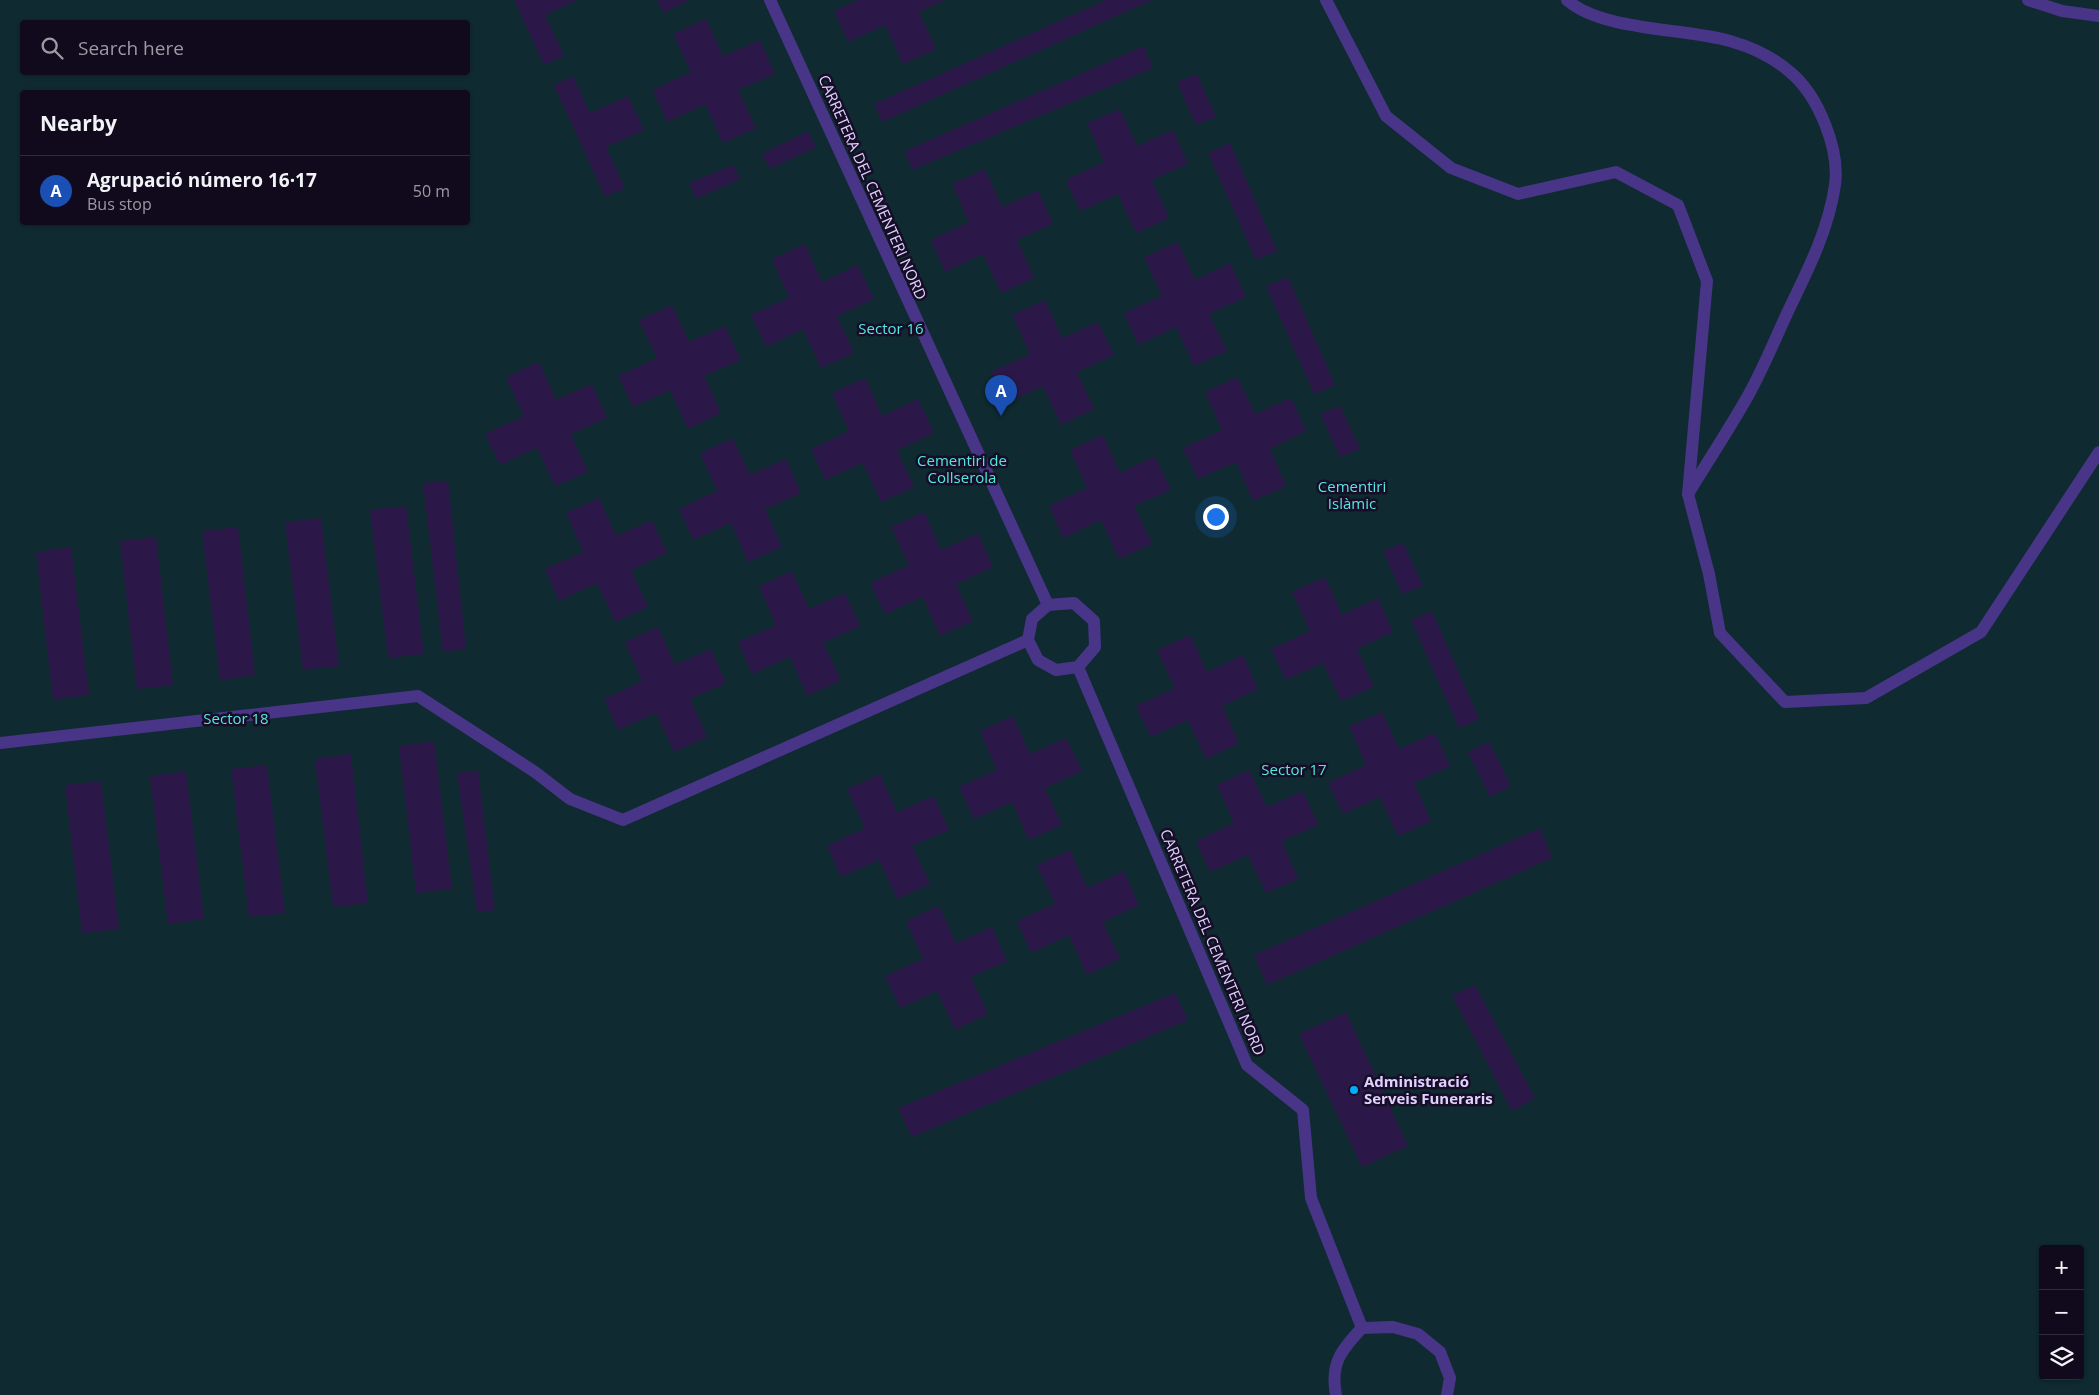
<!DOCTYPE html>
<html lang="en">
<head>
<meta charset="utf-8">
<style>
	:root { --surface:#100a1c; --page:#1e1829; --text:#f1f3f6; --muted:#9c9aa3; --line:#302b3b; --accent:#d93025 }
	body { margin:0; font-family:"Open Sans",sans-serif; background:var(--page); color:var(--text) }
	.controls { position:absolute; right:15px; bottom:15px; display:grid; overflow:hidden; border-radius:5px; box-shadow:0 1px 4px #0004 }
	.controls button { width:45px; height:45px; display:grid; place-items:center; padding:0; border:0; border-bottom:1px solid var(--line); background:var(--surface); color:var(--text); font:25px sans-serif }
	.you { position:absolute; left:1215px; top:516px; width:18px; height:18px; margin:-12px; border:4px solid #fff; border-radius:50%; background:#1a73e8; box-shadow:0 0 0 8px #1a73e833 }
	.badge { display:grid; place-items:center; width:32px; height:32px; border-radius:50%; background:var(--accent); color:#fff; font-size:16px; font-weight:700 }
	.pin { position:absolute; translate:-50% -41px; filter:drop-shadow(0 1px 2px #0008) }
	.pin::after { content:''; position:absolute; top:26px; width:18px; height:15px; background:inherit; clip-path:polygon(0 0,100% 0,50% 100%) }
	.list { margin:0; padding:0; list-style:none }
	h2 { display:flex; justify-content:space-between; align-items:center; height:65px; margin:0; padding:0 20px; font-size:21px }
	h2 small { font-size:16px; font-weight:400; color:var(--muted) }
	.list li { display:grid; grid-template-columns:32px 1fr auto; gap:15px; align-items:center; box-sizing:border-box; height:70px; padding:0 20px; border-top:1px solid var(--line) }
	.list b { display:block; font-size:19px; white-space:nowrap }
	.list p { margin:0; font-size:16px; white-space:nowrap; color:var(--muted) }
	.list em { font-size:16px; font-style:normal; color:var(--muted) }
	.icon { flex:none; width:28px; height:28px; fill:none; stroke:currentColor; stroke-width:2; stroke-linecap:round; stroke-linejoin:round }
	.map { position:relative; flex:none; width:2099px; height:1395px; overflow:hidden }
	.search { position:absolute; background:var(--surface); box-shadow:0 1px 4px #0004; left:20px; top:20px; width:450px; height:55px; display:flex; align-items:center; gap:12px; box-sizing:border-box; padding:0 18px; border-radius:5px; color:var(--muted); font-size:19px }
	.panel { position:absolute; background:var(--surface); box-shadow:0 1px 4px #0004; left:20px; top:90px; width:450px; height:135px; border-radius:5px }
	.map>svg:first-child { display:block }
	.green { fill:#0f2a30; fill-rule:evenodd }
	.building { fill:#2c1848 }
	.lines { fill:none; stroke-linecap:round; stroke-linejoin:round }
	.service { stroke:#493588; stroke-width:12 }
	.minor { stroke:#493588; stroke-width:12 }
	.tertiary { stroke:#493588; stroke-width:12 }
	.poi-dot { fill:#00adfc; stroke:#160d26; stroke-width:2 }
	.labels { text-anchor:middle; dominant-baseline:central; stroke-width:5; stroke-linejoin:round; paint-order:stroke }
	.street-label { font-size:15px; fill:#e0d1ff; stroke:#160d26 }
	.park-label { font-size:15px; fill:#54e8e2; stroke:#160d26 }
	.poi-label { font-size:15px; font-weight:bold; fill:#e0d1ff; stroke:#160d26; text-anchor:start }
</style>
</head>
<body>
<div class="map">
<svg width="2099" height="1395" viewBox="0 0 2099 1395">
	<rect width="100%" height="100%" fill="#160d26"/>
	<path class="green" d="M 0,0 L 2099,0 L 2099,1395 L 0,1395 ZM 22,22 L 468,22 L 468,72 L 22,72 ZM 22,92 L 468,92 L 468,222 L 22,222 ZM 2043,1249 L 2080,1249 L 2080,1376 L 2043,1376 Z"/>
	<path class="building" d="M 514,0 L 578,0 L 545,15 L 564,56 L 544,65 Z
		M 657,0 L 690,0 L 663,13 Z
		M 858,0 L 944,0 L 919,12 L 936,49 L 903,64 L 885,25 L 848,42 L 834,11 Z
		M 1106,0 L 1152,0 L 882,122 L 874,104 Z
		M 706,19 L 723,56 L 760,40 L 775,74 L 738,90 L 756,128 L 723,143 L 705,104 L 667,122 L 653,90 L 691,72 L 673,34 Z
		M 1144,46 L 1153,68 L 912,170 L 905,151 Z
		M 1197,74 L 1216,117 L 1196,125 L 1177,82 Z
		M 573,76 L 590,113 L 628,96 L 644,130 L 606,147 L 625,188 L 605,197 L 554,85 Z
		M 1120,109 L 1137,146 L 1173,130 L 1188,164 L 1152,180 L 1169,218 L 1136,233 L 1118,194 L 1080,211 L 1066,180 L 1104,162 L 1087,123 Z
		M 808,131 L 816,147 L 770,169 L 762,154 Z
		M 1230,143 L 1277,251 L 1256,260 L 1208,153 Z
		M 733,165 L 740,179 L 696,199 L 689,183 Z
		M 985,169 L 1002,207 L 1038,190 L 1053,224 L 1017,240 L 1034,278 L 1001,293 L 983,254 L 945,272 L 931,240 L 969,222 L 952,184 Z
		M 1178,242 L 1195,280 L 1230,263 L 1246,297 L 1209,314 L 1227,351 L 1194,366 L 1176,327 L 1138,345 L 1124,313 L 1162,296 L 1144,257 Z
		M 805,244 L 822,282 L 858,265 L 874,299 L 837,316 L 854,353 L 821,368 L 803,329 L 766,347 L 751,315 L 789,298 L 772,259 Z
		M 1288,277 L 1335,385 L 1314,394 L 1266,286 Z
		M 1045,300 L 1062,338 L 1098,322 L 1114,355 L 1077,372 L 1094,409 L 1061,425 L 1043,386 L 1005,403 L 991,372 L 1030,354 L 1012,315 Z
		M 672,305 L 689,342 L 725,326 L 741,360 L 704,376 L 721,413 L 688,429 L 670,390 L 633,407 L 618,376 L 657,358 L 639,320 Z
		M 539,362 L 556,400 L 592,384 L 607,418 L 571,434 L 588,472 L 555,486 L 537,448 L 500,465 L 485,434 L 524,416 L 506,377 Z
		M 1237,377 L 1255,414 L 1291,398 L 1306,431 L 1270,449 L 1286,486 L 1253,501 L 1236,462 L 1198,479 L 1183,448 L 1222,430 L 1205,392 Z
		M 865,378 L 882,416 L 918,399 L 934,433 L 897,450 L 914,487 L 881,502 L 863,463 L 825,480 L 811,449 L 849,431 L 832,393 Z
		M 1340,406 L 1360,449 L 1340,457 L 1320,414 Z
		M 1103,435 L 1120,473 L 1155,456 L 1171,490 L 1134,506 L 1152,544 L 1119,559 L 1101,520 L 1063,538 L 1049,506 L 1087,488 L 1070,450 Z
		M 733,438 L 750,475 L 786,459 L 801,493 L 765,509 L 782,547 L 748,562 L 731,523 L 693,540 L 679,509 L 717,491 L 700,453 Z
		M 448,481 L 466,649 L 443,652 L 423,483 Z
		M 599,498 L 616,536 L 652,520 L 667,553 L 631,570 L 648,607 L 615,622 L 597,583 L 559,601 L 545,569 L 583,552 L 566,513 Z
		M 406,506 L 424,654 L 388,658 L 370,510 Z
		M 924,512 L 941,550 L 978,533 L 993,567 L 956,584 L 973,621 L 940,636 L 923,597 L 885,614 L 870,583 L 909,565 L 891,527 Z
		M 321,518 L 339,666 L 303,670 L 285,522 Z
		M 238,527 L 255,675 L 220,680 L 202,531 Z
		M 156,537 L 173,685 L 137,689 L 120,541 Z
		M 1403,543 L 1423,586 L 1402,594 L 1383,551 Z
		M 71,547 L 89,695 L 53,700 L 36,552 Z
		M 792,571 L 809,609 L 845,593 L 860,626 L 823,643 L 841,680 L 807,696 L 790,657 L 752,674 L 738,642 L 776,625 L 759,586 Z
		M 1325,577 L 1342,615 L 1378,598 L 1393,632 L 1357,649 L 1374,687 L 1341,701 L 1323,663 L 1286,680 L 1271,649 L 1310,631 L 1292,592 Z
		M 1432,611 L 1479,719 L 1459,728 L 1411,620 Z
		M 658,627 L 675,665 L 711,649 L 726,683 L 690,699 L 707,737 L 674,752 L 656,713 L 618,730 L 604,699 L 642,681 L 625,642 Z
		M 1190,635 L 1207,672 L 1243,655 L 1258,689 L 1222,706 L 1239,743 L 1206,759 L 1188,720 L 1151,737 L 1136,706 L 1175,688 L 1157,650 Z
		M 1382,712 L 1399,749 L 1435,733 L 1450,766 L 1414,783 L 1431,821 L 1398,836 L 1380,797 L 1343,814 L 1328,783 L 1366,765 L 1349,726 Z
		M 1013,716 L 1030,754 L 1066,738 L 1082,771 L 1045,788 L 1062,825 L 1029,840 L 1012,802 L 974,819 L 959,787 L 997,770 L 980,731 Z
		M 434,741 L 452,889 L 416,893 L 399,746 Z
		M 1489,742 L 1511,786 L 1490,797 L 1468,752 Z
		M 351,754 L 368,903 L 333,907 L 315,759 Z
		M 267,765 L 285,913 L 249,917 L 231,769 Z
		M 478,770 L 495,910 L 477,912 L 457,773 Z
		M 1249,770 L 1267,807 L 1303,791 L 1318,825 L 1282,841 L 1298,879 L 1266,893 L 1248,855 L 1210,872 L 1196,841 L 1234,823 L 1217,785 Z
		M 186,771 L 204,919 L 168,924 L 150,776 Z
		M 880,774 L 897,812 L 934,796 L 949,830 L 912,846 L 930,884 L 897,899 L 879,860 L 841,877 L 827,846 L 865,828 L 847,789 Z
		M 101,781 L 119,929 L 82,933 L 65,785 Z
		M 1540,828 L 1552,858 L 1267,985 L 1254,955 Z
		M 1070,850 L 1087,888 L 1124,871 L 1139,905 L 1103,922 L 1120,959 L 1087,975 L 1069,935 L 1031,953 L 1017,921 L 1055,904 L 1037,865 Z
		M 939,906 L 956,943 L 992,927 L 1007,961 L 971,977 L 988,1014 L 955,1030 L 937,991 L 900,1008 L 885,976 L 923,959 L 906,921 Z
		M 1475,985 L 1535,1098 L 1512,1111 L 1452,995 Z
		M 1175,993 L 1188,1020 L 912,1137 L 898,1108 Z
		M 1346,1012 L 1408,1146 L 1362,1167 L 1299,1034 Z"/>
	<g class="lines">
		<path class="service" d="M 1567,0 C 1602,31 1684,28 1730,41 C 1751,47 1774,58 1790,72 C 1818,95 1840,149 1835,185 C 1829,227 1810,266 1791,305 C 1777,334 1765,365 1749,394 C 1730,428 1708,461 1688,494
			M 0,743 L 418,696 L 535,772 L 570,799 L 623,820 L 1028,640"/>
		<path class="minor" d="M 770,0 L 1048,605
			M 1326,0 L 1386,116 L 1451,168 L 1518,194 L 1616,172 L 1678,205 L 1707,281 L 1688,494 L 1709,574 L 1720,633 L 1785,702 L 1866,698 L 1981,632 L 2099,452
			M 1074,603 L 1094,621 L 1095,647 L 1078,667 L 1056,670 L 1038,660 L 1028,640 L 1032,619 L 1048,605 Z
			M 1078,667 L 1247,1065 L 1303,1110 L 1311,1198 L 1362,1328
			M 1336,1395 C 1330,1364 1341,1350 1362,1328 L 1393,1327 L 1418,1334 L 1440,1352 L 1450,1378 L 1447,1395"/>
		<path class="tertiary" d="M 2028,0 L 2062,11 L 2099,16"/>
	</g>
	<circle class="poi-dot" cx="1354" cy="1090" r="5"/>
	<g class="labels">
		<g class="street-label">
			<text transform="translate(873 187) rotate(66)">CARRETERA DEL CEMENTERI NORD</text>
			<text transform="translate(1213 942) rotate(67)">CARRETERA DEL CEMENTERI NORD</text>
		</g>
		<g class="park-label">
			<text x="891" y="328">Sector 16</text>
			<text x="962" y="460">Cementiri de<tspan x="962" dy="17">Collserola</tspan></text>
			<text x="1352" y="486">Cementiri<tspan x="1352" dy="17">Islàmic</tspan></text>
			<text x="236" y="718">Sector 18</text>
			<text x="1294" y="769">Sector 17</text>
		</g>
		<g class="poi-label">
			<text x="1364" y="1081">Administració<tspan x="1364" dy="17">Serveis Funeraris</tspan></text>
		</g>
	</g>
</svg>
<div class="controls">
<button>+</button>
<button>−</button>
<button><svg class="icon" aria-label="layers" viewBox="0 0 24 24"><path d="M12 4l9 5-9 5-9-5zM3 14l9 5 9-5"/></svg></button>
</div>
<div class="you"></div>
<div class="pin badge" style="left:1001px;top:416px;background:#1a4fb4">A</div>
<div class="search"><svg class="icon" aria-label="search" viewBox="0 0 24 24"><circle cx="10" cy="10" r="6"/><path d="M15 15l6 6"/></svg>Search here</div>
<section class="panel">
<h2>Nearby<small></small></h2>
<ul class="list">
<li><span class="badge" style="background:#1a4fb4">A</span><div><b>Agrupació número 16·17</b><p>Bus stop</p></div><em>50 m</em></li>
</ul>
</section>
</div>
</body>
</html>
